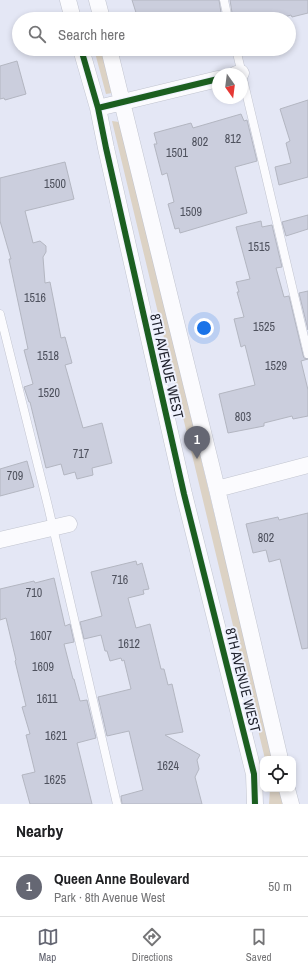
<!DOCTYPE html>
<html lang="en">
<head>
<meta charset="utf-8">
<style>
	:root { --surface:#fff; --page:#f6f6f6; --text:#202124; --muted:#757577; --line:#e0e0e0; --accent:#656773 }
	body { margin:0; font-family:"Archivo Narrow",sans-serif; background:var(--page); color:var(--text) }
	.controls { position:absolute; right:12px; bottom:12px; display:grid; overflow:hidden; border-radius:8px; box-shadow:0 2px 6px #0003 }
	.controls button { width:36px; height:36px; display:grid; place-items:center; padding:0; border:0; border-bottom:1px solid var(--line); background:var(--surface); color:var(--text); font:20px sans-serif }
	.compass { position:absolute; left:212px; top:68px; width:36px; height:36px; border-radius:50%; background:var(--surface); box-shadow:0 2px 6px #0003; rotate:166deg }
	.you { position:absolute; left:204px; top:328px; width:14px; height:14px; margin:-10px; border:3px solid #fff; border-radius:50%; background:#1a73e8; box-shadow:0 0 0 6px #1a73e833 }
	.badge { display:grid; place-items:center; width:26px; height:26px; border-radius:50%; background:var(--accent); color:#fff; font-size:13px; font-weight:700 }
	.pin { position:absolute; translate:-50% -33px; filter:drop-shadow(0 1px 2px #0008) }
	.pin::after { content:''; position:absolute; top:21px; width:14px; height:12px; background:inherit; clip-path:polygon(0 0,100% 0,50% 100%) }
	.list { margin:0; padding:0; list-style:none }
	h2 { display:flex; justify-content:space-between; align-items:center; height:52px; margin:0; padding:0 16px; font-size:17px }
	h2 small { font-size:13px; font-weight:400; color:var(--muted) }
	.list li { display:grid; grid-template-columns:26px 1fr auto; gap:12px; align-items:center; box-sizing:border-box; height:60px; padding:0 16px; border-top:1px solid var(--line) }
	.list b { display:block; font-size:15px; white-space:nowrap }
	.list p { margin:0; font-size:13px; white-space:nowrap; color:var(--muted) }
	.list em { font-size:13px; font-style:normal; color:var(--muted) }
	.icon { flex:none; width:22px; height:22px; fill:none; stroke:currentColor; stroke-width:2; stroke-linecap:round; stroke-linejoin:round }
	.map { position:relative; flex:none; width:308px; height:804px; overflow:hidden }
	.search { position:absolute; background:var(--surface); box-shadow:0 2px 6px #0003; left:12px; right:12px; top:12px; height:44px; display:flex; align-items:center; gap:10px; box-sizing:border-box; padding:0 14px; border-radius:22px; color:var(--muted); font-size:15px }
	.sheet { height:112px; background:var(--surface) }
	nav { display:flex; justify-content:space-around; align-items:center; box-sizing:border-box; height:56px; border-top:1px solid var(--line); background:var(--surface); font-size:11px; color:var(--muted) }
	nav a { display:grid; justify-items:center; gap:2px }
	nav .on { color:var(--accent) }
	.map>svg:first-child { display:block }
	.green { fill:#dcd2c4 }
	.building { fill:#cbcedd; stroke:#b3b6c1 }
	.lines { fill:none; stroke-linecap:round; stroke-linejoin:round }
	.service-casing { stroke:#c1c4cf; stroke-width:9 }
	.minor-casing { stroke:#c1c4cf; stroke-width:17 }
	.service { stroke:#fbfbfe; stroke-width:8 }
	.minor { stroke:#fbfbfe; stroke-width:16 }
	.cycleway-casing { stroke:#eef1fd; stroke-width:8 }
	.cycleway { stroke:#1b5e20; stroke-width:6 }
	.labels { text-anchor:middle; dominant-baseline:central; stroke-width:4; stroke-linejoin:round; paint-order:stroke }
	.number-label { font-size:12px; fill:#4e515d }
	.street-label { font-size:14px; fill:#20222d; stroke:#eef1fd }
</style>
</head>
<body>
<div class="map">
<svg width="308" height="804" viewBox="0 0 308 804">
	<rect width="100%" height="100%" fill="#e4e7f5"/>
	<path class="green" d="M 94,49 L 102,49 L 112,90 L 112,93 L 106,94 Z
		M 112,121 L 119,122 L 121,125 L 273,759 L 265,759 Z
		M 270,789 L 280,789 L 283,804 L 269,804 Z"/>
	<path class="building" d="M 132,0 L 219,0 L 222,19 L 138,19 Z
		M 230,0 L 308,0 L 308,13 L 292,17 L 291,15 L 278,19 L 233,19 Z
		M 17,61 L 26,94 L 5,100 L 4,98 L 0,99 L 0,66 Z
		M 308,100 L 308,177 L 279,185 L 275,167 L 291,163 L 286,143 L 290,141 L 280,109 Z
		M 241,114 L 244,121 L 247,120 L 257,161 L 235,167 L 247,213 L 180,233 L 179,228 L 175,229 L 168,204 L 174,202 L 167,173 L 162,175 L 154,144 L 157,144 L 154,133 L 191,123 L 193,128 Z
		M 65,162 L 74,199 L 25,211 L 33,243 L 40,241 L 46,246 L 46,252 L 43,257 L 45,283 L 50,282 L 61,338 L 65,337 L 72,363 L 65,365 L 83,428 L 102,423 L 112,463 L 92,468 L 93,475 L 77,479 L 75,472 L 64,475 L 61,464 L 46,468 L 30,402 L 29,402 L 24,387 L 33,384 L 24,350 L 28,349 L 9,259 L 11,259 L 0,221 L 0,178 Z
		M 308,215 L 308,229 L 286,236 L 282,222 Z
		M 261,221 L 262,227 L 272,225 L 282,267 L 276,268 L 284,297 L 289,296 L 303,355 L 304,358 L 308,359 L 301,361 L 308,390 L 308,416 L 293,419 L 292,416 L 264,423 L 264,426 L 228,433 L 219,394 L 255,385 L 245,345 L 241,347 L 234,319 L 244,317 L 237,292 L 239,292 L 236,282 L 250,279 L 236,227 Z
		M 308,291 L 308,330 L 299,293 Z
		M 27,461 L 34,487 L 0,496 L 0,469 Z
		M 308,513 L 308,648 L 302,649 L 280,559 L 269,562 L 266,550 L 253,553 L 246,524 L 278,517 L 279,520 Z
		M 136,561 L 137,565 L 142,563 L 149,589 L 143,590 L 144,594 L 128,598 L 136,628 L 150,624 L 161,669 L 164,669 L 168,685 L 172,684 L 183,732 L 165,735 L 200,755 L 197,760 L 199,769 L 195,777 L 202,804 L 122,804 L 121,796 L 143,790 L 129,731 L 107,736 L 98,697 L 131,689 L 124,660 L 122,661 L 121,658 L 110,661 L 107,651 L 105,651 L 101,635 L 84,639 L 80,622 L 102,616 L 91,572 Z
		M 54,578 L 65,626 L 70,624 L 74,642 L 64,644 L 73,679 L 74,679 L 80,701 L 87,700 L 96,738 L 77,743 L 92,804 L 30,804 L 22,775 L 35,772 L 26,735 L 30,734 L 22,707 L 26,706 L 15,661 L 16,660 L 6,618 L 0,620 L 0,589 L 34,581 L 35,583 Z"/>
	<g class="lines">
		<g class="service-casing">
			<path id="service" d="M 224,0 L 228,19
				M 236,49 L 242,74
				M 242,75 L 308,354
				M 0,314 L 48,506 L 117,804"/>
		</g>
		<g class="minor-casing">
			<path id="minor" d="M 68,0 L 73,19
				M 97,0 L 102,19
				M 81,49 L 98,108 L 106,148 L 184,494 L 254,774 L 255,804
				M 109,49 L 217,489 L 280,759
				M 236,74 L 241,73
				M 98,108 L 218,79
				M 217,489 L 308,465
				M 0,540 L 69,524
				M 287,789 L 291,804"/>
		</g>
		<use href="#service" class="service"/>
		<use href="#minor" class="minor"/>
		<g class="cycleway-casing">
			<path id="cycleway" d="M 81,49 L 98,108 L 106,148 L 184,494 L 254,774 L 255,804
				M 98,108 L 218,79"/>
		</g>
		<use href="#cycleway" class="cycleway"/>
	</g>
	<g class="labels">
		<g class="number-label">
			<text x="233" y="139">812</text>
			<text x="200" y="142">802</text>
			<text x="177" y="153">1501</text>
			<text x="55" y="184">1500</text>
			<text x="191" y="212">1509</text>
			<text x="259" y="247">1515</text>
			<text x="35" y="298">1516</text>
			<text x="264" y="327">1525</text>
			<text x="48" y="356">1518</text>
			<text x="276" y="366">1529</text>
			<text x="49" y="393">1520</text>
			<text x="243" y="417">803</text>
			<text x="81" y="454">717</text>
			<text x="15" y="476">709</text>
			<text x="266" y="538">802</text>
			<text x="120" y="580">716</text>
			<text x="34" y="593">710</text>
			<text x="41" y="636">1607</text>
			<text x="129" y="644">1612</text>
			<text x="43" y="667">1609</text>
			<text x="47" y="699">1611</text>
			<text x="56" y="736">1621</text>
			<text x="168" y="766">1624</text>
			<text x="55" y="780">1625</text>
		</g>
		<g class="street-label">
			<text transform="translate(167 366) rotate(77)">8TH AVENUE WEST</text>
			<text transform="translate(243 680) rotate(76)">8TH AVENUE WEST</text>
		</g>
	</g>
</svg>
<div class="controls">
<button><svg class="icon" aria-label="locate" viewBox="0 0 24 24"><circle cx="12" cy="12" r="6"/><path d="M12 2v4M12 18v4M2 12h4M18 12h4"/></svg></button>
</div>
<svg class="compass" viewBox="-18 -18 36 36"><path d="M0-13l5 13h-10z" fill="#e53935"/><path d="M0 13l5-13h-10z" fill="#757577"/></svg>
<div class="you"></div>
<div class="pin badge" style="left:197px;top:459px">1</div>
<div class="search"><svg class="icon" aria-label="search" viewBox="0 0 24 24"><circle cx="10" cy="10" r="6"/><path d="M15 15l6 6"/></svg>Search here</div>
</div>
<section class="sheet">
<h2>Nearby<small></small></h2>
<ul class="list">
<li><span class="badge">1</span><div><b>Queen Anne Boulevard</b><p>Park · 8th Avenue West</p></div><em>50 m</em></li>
</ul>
</section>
<nav>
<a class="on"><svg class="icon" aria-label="map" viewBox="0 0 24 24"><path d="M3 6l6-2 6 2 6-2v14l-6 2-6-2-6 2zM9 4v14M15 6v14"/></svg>Map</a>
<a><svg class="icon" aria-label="directions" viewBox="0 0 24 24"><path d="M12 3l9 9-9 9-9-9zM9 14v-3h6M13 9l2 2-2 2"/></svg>Directions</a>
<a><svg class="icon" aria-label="saved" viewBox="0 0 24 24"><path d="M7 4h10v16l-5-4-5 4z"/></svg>Saved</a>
</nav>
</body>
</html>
